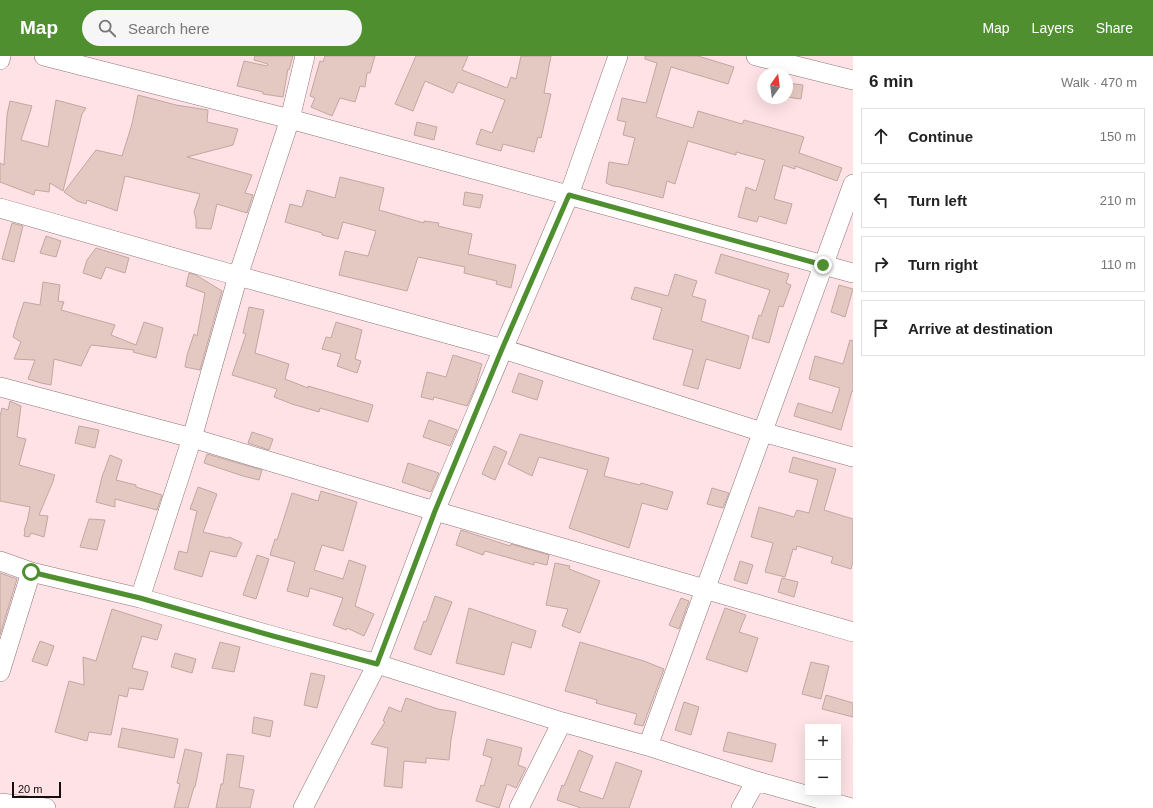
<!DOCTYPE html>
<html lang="en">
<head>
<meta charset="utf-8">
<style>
	:root { --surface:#fff; --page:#f6f6f6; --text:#222; --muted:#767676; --line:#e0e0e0; --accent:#508f30 }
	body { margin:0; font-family:Arial,sans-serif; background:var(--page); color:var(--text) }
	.controls { position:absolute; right:12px; bottom:12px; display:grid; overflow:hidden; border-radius:0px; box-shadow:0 4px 16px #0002 }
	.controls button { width:36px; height:36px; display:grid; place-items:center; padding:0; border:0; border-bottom:1px solid var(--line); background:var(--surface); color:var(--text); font:20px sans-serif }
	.compass { position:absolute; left:757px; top:12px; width:36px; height:36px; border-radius:50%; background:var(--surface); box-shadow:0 4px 16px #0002; rotate:14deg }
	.scale { position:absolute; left:12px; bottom:10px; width:49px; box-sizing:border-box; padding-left:4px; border:2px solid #170e0f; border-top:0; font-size:11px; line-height:14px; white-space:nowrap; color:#170e0f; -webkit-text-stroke:3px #fee2e5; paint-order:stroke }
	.stop { position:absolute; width:12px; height:12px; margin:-9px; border:3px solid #508f30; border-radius:50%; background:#fff }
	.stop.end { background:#508f30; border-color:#fff; box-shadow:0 1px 4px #0008 }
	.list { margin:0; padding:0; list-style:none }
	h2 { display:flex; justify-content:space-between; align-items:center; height:52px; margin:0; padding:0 16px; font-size:17px }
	h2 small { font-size:13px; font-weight:400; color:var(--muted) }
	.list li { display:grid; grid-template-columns:26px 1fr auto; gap:12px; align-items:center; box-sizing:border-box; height:56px; margin:0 8px 8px; padding:0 8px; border:1px solid var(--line); border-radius:0px }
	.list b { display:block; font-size:15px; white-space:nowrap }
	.list em { font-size:13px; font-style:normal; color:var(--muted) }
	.icon { flex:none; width:22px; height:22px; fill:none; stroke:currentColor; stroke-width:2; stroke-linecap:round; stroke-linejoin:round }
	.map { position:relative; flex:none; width:853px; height:752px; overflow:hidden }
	header { display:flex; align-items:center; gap:24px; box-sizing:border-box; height:56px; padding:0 20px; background:var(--accent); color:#fff }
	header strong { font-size:19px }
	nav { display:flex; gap:22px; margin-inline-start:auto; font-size:14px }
	.search { width:280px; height:36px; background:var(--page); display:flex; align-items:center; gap:10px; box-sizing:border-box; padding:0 14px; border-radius:22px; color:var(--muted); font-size:15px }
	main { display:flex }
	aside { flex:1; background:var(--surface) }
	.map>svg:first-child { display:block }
	.building { fill:#e4c9c2; stroke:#c1a7a1 }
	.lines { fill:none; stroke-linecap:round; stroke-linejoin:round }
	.minor-casing { stroke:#8d7477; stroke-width:20 }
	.minor { stroke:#fff; stroke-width:19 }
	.route { stroke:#508f30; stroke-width:5 }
</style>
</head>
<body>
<header>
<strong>Map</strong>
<div class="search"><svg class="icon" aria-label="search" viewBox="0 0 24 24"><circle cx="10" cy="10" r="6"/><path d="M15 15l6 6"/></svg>Search here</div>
<nav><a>Map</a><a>Layers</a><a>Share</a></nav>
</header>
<main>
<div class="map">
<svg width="853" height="752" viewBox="0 0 853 752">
	<rect width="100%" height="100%" fill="#fee2e5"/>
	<path class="building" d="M 255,0 L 293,0 L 289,14 L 288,13 L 283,41 L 263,38 L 263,36 L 237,30 L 244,5 L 267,10 L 268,8 L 254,4 Z
		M 325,0 L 375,0 L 370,17 L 367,17 L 365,31 L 360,30 L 355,46 L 340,42 L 332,60 L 311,51 L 315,42 L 310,40 L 320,5 L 323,6 Z
		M 416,0 L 468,0 L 462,14 L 507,32 L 511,21 L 516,23 L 521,0 L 551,0 L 544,37 L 551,38 L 541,82 L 538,81 L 534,96 L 503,88 L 501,95 L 476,88 L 481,73 L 492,77 L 505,44 L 458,26 L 453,37 L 425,25 L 413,55 L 395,48 Z
		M 645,0 L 698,0 L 734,11 L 728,28 L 671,11 L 656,61 L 693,72 L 698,55 L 742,68 L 744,64 L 804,81 L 799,97 L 842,112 L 837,125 L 795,110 L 795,113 L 783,109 L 774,143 L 792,148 L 786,168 L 759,160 L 757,166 L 738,161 L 746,131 L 756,135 L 765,104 L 736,96 L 736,99 L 688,85 L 675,128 L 667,125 L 663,142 L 620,131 L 613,130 L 606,127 L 609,106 L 628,109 L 635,82 L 623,79 L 626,66 L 617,64 L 622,42 L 646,47 L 657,7 L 645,3 Z
		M 787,27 L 803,29 L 801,43 L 787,41 Z
		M 138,39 L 176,49 L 208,54 L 207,66 L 238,73 L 233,89 L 187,101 L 252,119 L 245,137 L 253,139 L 247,157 L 217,148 L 211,173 L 196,172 L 196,163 L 194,156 L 200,138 L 125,120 L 117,155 L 87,144 L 86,148 L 77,145 L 64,136 L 96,94 L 122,100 L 132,68 Z
		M 56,44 L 86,52 L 82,58 L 63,135 L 50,127 L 49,136 L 35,134 L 34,139 L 0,126 L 0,107 L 4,109 L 7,59 L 10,45 L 32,50 L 21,84 L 48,91 Z
		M 417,66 L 437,71 L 434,84 L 414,79 Z
		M 340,121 L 384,132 L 379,154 L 424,167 L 424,165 L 439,167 L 438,170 L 472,178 L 468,198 L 516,209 L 511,232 L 496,228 L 497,225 L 464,217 L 465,211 L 418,201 L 407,235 L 339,219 L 345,195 L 368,200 L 376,175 L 343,166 L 338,183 L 322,179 L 322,177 L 285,166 L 290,148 L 302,151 L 307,134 L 335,142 Z
		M 465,136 L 483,139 L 480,152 L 463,149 Z
		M 12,167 L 23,170 L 14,206 L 2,203 Z
		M 46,180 L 61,185 L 56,201 L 40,197 Z
		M 96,192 L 129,202 L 125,217 L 106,211 L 101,223 L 83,217 L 87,204 Z
		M 721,198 L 789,218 L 786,227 L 791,229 L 783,251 L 779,250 L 769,287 L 752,282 L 759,259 L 761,260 L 770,234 L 715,217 Z
		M 189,217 L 196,219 L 222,235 L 200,314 L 185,311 L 187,299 L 194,278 L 197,280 L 205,237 L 186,230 Z
		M 675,218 L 697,225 L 692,240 L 706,244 L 701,265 L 749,280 L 740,313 L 706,303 L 698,333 L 683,329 L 693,294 L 653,283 L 662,252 L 631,243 L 635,231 L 668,240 Z
		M 43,226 L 60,229 L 58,245 L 64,246 L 61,254 L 115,269 L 111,279 L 136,289 L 144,266 L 163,272 L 156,302 L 133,296 L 134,294 L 91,289 L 81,310 L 54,303 L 51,329 L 41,327 L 28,323 L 35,304 L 14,303 L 21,286 L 13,281 L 17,267 L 24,246 L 40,249 Z
		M 839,229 L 853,233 L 845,261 L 831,256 Z
		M 249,251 L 264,254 L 255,297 L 289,308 L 285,323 L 308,332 L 308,330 L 373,349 L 368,366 L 320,352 L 319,356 L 292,348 L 274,341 L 277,333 L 232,319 L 246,278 L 243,277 Z
		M 336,266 L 362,274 L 355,303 L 361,305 L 357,317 L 337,310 L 341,298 L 322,293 L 326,281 L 331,282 Z
		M 850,284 L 853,285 L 853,336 L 852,335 L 841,374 L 794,360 L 798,347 L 832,357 L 840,332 L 809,323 L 815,300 L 843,308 Z
		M 453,299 L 482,308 L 475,332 L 467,350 L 434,341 L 433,344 L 421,341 L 427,316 L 446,321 Z
		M 519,317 L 543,325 L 537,344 L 512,336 Z
		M 10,345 L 21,350 L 17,381 L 26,383 L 19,409 L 55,419 L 53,423 L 54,423 L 39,459 L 48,460 L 44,481 L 31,477 L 29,481 L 24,480 L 25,475 L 24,474 L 27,466 L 30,451 L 0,445 L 0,360 L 2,352 L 8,354 Z
		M 429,364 L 457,374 L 450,390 L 423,381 Z
		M 79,370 L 99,374 L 95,392 L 75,387 Z
		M 252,376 L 273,383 L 269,394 L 248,387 Z
		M 520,378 L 609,402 L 604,420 L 640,429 L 641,427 L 673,436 L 667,454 L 642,447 L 629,492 L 569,472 L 588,414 L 539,401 L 532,420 L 508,408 Z
		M 494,390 L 507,396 L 495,424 L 482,418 Z
		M 207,398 L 262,414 L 259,424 L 243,420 L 204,407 Z
		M 110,399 L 122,404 L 116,424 L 136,429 L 136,431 L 162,439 L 157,454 L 115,443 L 115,451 L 96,446 L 102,421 Z
		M 793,401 L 836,413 L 824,454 L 853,463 L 853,505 L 851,513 L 831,507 L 833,501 L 797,490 L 796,494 L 793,493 L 785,521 L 765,516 L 773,487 L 751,481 L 759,451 L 794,461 L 797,454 L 809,457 L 818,424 L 789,416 Z
		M 408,407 L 439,417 L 431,436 L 402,426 Z
		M 198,431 L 217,438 L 203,476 L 228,482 L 229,481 L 242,487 L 236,501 L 210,495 L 202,521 L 174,513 L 179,495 L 187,497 L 197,455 L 190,453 Z
		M 712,432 L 729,437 L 723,452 L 707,448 Z
		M 321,435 L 357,446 L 343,495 L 322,489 L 314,514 L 343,523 L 349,504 L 366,510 L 355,550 L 374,558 L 364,580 L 347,572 L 346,574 L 333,569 L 343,542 L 310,532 L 308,541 L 287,535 L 295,506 L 270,499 L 275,483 L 277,484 L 292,437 L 318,445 Z
		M 89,463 L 105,464 L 97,494 L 80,491 Z
		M 461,474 L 510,490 L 511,488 L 549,499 L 547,509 L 534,506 L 534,509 L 485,495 L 483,499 L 456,489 Z
		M 257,499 L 269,503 L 256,543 L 243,539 Z
		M 740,505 L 753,509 L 747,528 L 734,524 Z
		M 555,507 L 570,510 L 569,513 L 600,525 L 580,577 L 562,570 L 568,553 L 546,549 Z
		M 0,517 L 17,523 L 0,579 Z
		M 782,522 L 798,526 L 794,541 L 778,536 Z
		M 435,540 L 452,546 L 431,599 L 414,593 L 424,565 L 426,566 Z
		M 681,542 L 689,545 L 679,573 L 669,569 Z
		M 469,552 L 536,575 L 531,592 L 512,586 L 504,619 L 456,607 Z
		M 725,552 L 746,559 L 739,576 L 758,582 L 747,616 L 706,603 Z
		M 112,553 L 162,569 L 157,584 L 142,580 L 132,612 L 148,616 L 143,634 L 129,632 L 127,641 L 119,639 L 111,679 L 89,676 L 87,685 L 55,676 L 69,625 L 84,629 L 83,601 L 96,605 Z
		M 40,585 L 54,590 L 47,610 L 32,605 Z
		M 220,586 L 240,591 L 234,616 L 212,612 Z
		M 580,586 L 644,605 L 664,613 L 643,670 L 634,668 L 637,658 L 596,647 L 597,644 L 565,635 Z
		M 175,597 L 196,603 L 192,617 L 171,611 Z
		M 811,606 L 829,610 L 821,643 L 802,638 Z
		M 311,617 L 325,620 L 317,652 L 304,649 Z
		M 826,639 L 853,647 L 853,661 L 822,653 Z
		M 406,642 L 438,653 L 456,656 L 451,684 L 449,704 L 426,702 L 426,707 L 404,705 L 402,732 L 384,730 L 388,692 L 371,688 L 385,666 L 383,665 L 389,651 L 401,656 Z
		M 684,646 L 699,651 L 691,679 L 675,674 Z
		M 254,661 L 273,665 L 270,681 L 252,677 Z
		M 122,672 L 178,683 L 174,702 L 118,691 Z
		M 728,676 L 776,688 L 772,706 L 723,695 Z
		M 487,683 L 522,692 L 518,709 L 526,712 L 516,732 L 507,728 L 499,752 L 476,745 L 481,729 L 484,730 L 492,702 L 483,699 Z
		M 185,693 L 202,697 L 195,731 L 194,731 L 188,752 L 174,752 L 180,728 L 177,727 Z
		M 579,694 L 593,700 L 579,735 L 603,743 L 616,706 L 642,715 L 629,752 L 581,752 L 557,744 L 562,729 L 564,730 Z
		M 227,698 L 244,700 L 239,731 L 254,734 L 250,752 L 216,752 L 221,728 L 223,728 Z"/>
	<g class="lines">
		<g class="minor-casing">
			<path id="minor" d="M 44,0 L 290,63 L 853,217
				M 756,0 L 853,24
				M 0,4 L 1,0
				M 0,152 L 238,220 L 503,293 L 762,376 L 853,401
				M 0,331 L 192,382 L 435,455 L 853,576
				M 0,505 L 31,516 L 140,542 L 273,580 L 377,608 L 562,666 L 648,690 L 756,725 L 852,752
				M 140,542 L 192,382 L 238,220 L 290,63 L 305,0
				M 0,616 L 31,516
				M 648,690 L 853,128
				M 0,747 L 46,752
				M 303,752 L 377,608 L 435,455 L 503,293 L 569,139 L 618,0
				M 519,752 L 562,666
				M 741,752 L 756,725"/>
		</g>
		<use href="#minor" class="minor"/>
	</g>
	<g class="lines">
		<path class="route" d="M 31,516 L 140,542 L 273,580 L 377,608 L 435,455 L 502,293 L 569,139 L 823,209"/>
	</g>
</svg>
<div class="controls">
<button>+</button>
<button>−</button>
</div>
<svg class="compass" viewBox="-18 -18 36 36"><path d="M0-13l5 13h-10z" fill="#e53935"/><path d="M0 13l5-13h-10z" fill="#767676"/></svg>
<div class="scale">20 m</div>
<div class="stop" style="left:31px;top:516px"></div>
<div class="stop end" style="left:823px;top:209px"></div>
</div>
<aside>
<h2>6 min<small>Walk · 470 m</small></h2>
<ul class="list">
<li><svg class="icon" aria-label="ahead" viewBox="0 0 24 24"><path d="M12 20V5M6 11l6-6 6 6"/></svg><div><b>Continue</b></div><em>150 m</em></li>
<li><svg class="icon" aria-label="left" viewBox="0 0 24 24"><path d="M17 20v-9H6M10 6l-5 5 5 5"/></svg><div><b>Turn left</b></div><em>210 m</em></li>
<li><svg class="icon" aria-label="right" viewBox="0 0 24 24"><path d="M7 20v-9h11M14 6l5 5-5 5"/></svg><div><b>Turn right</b></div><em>110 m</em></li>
<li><svg class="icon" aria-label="arrive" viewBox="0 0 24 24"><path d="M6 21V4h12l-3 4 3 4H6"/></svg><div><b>Arrive at destination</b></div></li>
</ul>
</aside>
</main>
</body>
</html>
